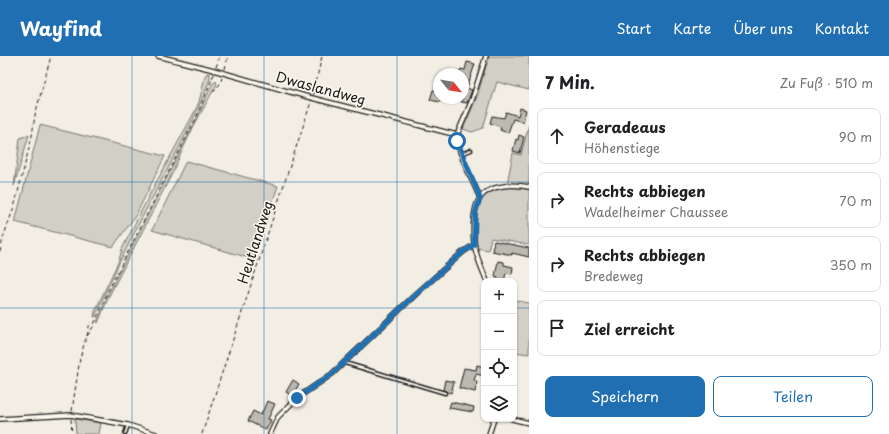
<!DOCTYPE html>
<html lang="de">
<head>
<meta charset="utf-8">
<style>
	:root { --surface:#fff; --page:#f2f2f2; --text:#202124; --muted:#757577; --line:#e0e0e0; --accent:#1f6fb2 }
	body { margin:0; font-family:"Playpen Sans",sans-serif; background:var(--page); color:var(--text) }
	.controls { position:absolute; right:12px; bottom:12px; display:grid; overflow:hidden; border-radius:8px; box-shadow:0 1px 3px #0004 }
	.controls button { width:36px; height:36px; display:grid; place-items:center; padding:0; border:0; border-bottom:1px solid var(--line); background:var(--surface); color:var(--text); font:20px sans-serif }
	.compass { position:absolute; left:433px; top:12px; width:36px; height:36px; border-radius:50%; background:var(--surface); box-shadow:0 1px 3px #0004; rotate:120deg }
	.stop { position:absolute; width:12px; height:12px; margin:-9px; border:3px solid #1f6fb2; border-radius:50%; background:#fff }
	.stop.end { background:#1f6fb2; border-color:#fff; box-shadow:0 1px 4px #0008 }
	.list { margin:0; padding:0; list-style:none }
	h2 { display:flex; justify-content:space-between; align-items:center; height:52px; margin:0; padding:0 16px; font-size:17px }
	h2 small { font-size:13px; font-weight:400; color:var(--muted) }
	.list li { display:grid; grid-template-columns:26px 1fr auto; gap:12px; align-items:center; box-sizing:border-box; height:56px; margin:0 8px 8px; padding:0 8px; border:1px solid var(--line); border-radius:8px }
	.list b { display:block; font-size:15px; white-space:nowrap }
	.list p { margin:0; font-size:13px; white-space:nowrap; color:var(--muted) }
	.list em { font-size:13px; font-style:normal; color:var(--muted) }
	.actions { display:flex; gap:8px; padding:12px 16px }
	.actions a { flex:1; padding:9px 0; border:1px solid var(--accent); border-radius:8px; text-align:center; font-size:14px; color:var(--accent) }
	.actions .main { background:var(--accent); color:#fff }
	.icon { flex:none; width:22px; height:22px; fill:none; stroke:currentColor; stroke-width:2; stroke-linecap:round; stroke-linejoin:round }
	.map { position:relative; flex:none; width:529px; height:378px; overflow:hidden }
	header { display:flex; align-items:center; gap:24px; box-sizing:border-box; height:56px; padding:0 20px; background:var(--accent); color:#fff }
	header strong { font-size:19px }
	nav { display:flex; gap:22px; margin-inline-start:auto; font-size:14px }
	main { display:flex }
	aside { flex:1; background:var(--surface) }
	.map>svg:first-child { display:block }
	.green { fill:#d2cfc6; stroke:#777671 }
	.building { fill:#bdbab1; stroke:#1c1c1c }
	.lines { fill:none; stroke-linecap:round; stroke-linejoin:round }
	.lane-casing { stroke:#1c1c1c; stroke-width:5 }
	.street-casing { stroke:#1c1c1c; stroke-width:6 }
	.path { stroke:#1c1c1c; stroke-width:1; stroke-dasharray:4 3; stroke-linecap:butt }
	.lane { stroke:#fbf7ec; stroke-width:2 }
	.street { stroke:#fbf7ec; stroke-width:3.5 }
	.route { stroke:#1f6fb2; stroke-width:5 }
	.grid { fill:none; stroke:#1f6fb2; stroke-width:1; stroke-opacity:0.55 }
	.labels { text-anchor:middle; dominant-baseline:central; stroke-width:3; stroke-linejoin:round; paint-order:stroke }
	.street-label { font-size:14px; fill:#1c1c1c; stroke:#fbf7ec }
</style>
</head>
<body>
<header>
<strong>Wayfind</strong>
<nav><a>Start</a><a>Karte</a><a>Über uns</a><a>Kontakt</a></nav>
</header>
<main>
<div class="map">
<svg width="529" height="378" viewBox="0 0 529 378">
	<rect width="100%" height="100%" fill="#f2eee4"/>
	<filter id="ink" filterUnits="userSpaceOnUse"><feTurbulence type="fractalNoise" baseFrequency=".025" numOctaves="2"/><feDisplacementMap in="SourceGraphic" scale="8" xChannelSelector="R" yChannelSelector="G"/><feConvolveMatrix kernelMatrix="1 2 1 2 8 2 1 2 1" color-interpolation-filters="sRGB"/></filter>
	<g filter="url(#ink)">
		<path class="green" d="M 489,0 L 529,0 L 529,34 L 497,26 L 483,72 L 472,76 L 463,73 L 477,41 Z
			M 207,17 L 210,18 L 210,23 C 196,62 176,97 157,133 C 135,175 113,217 95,261 L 94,261 L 95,255 L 119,204 L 122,193 L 152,134 L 195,55 L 199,46 L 205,20 Z
			M 216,25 L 217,28 C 201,56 185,86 173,116 L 109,240 L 98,267 L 97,266 L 108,238 L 196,64 L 212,28 Z
			M 529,68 L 529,130 L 507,128 L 513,97 L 521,99 Z
			M 40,69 L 165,100 L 136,159 L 113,191 L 15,166 Z
			M 29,79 L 14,130 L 20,82 Z
			M 186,105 L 278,130 L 253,203 L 152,174 Z
			M 510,131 L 529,133 L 529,189 L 491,182 L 488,194 L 477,192 C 476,173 471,142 494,134 C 499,132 505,132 510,131 Z
			M 514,244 L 529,247 L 529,298 L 514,296 Z
			M 75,363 L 101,367 L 99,378 L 76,378 Z"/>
		<path class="building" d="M 467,6 L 475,8 L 467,32 L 472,34 L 467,47 L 461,46 L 463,42 L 463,31 L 464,31 L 466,24 L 464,24 L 465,20 L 463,20 L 463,18 L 459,18 L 461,13 L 465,14 Z
			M 433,34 L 439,35 L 439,42 L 441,42 L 440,46 L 430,44 Z
			M 520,52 L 526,54 L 523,66 L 513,63 L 508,77 L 500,74 L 501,71 L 490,67 L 492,60 L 504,62 L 506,56 L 518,60 Z
			M 519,79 L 524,81 L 520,97 L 513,95 L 516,83 L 518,84 Z
			M 494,185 L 529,192 L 529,201 L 512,197 L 512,199 L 492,195 Z
			M 498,205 L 504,206 L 504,209 L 513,211 L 512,218 L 506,217 L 504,225 L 497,225 L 498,221 L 495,220 Z
			M 477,309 L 484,311 L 484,320 L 476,318 L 474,325 L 477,326 L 475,336 L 459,332 L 464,312 L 476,314 Z
			M 293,324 L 299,328 L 292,340 L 286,336 Z
			M 445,324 L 454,326 L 451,337 L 443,334 Z
			M 267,345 L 275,348 L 268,363 L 271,364 L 266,374 L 248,365 L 253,355 L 261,359 Z
			M 451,346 L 474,351 L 473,356 L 449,352 Z"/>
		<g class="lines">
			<g class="lane-casing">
				<path id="lane" d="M 461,98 L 471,94
					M 345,307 L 445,337
					M 125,378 L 128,369"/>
			</g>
			<g class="street-casing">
				<path id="street" d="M 158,0 L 210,13 L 308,41 L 457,79
					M 480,142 C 473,125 457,97 457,79 L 472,44 L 486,0
					M 487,225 C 483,216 479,206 476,196 C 472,183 472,153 480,142 C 490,128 514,128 529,131
					M 0,363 L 71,359 L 128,369 L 156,378
					M 512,363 L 529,367
					M 270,378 L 278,361 L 297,342 L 332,318 L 415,239 L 463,196 L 474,189
					M 489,378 L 494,363"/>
			</g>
			<path class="path" d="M 216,11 L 220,0
				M 225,13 L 228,0
				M 213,36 L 220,28 L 222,22
				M 313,39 L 322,0
				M 0,196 L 3,182 L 15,148 L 32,80 L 35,59 L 51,0
				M 87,280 L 90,266
				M 72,355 L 80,302 L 86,282 L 93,271 L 108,235 L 196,62 L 214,18
				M 71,363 L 72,378
				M 202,378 L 311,46"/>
			<use href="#lane" class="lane"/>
			<use href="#street" class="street"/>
		</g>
	</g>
	<g class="lines" filter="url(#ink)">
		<path class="route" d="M 297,342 L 332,318 L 415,239 L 463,196 L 474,189 L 475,157 L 480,142 L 457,85"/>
	</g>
	<path class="grid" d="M 132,0 L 132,378M 264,0 L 264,378M 397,0 L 397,378M 0,126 L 529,126M 0,252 L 484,252M 514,252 L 529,252"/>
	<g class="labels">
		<g class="street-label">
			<text transform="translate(321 32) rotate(15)">Dwaslandweg</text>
			<text transform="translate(255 186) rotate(-72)">Heutlandweg</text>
		</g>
	</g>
</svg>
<div class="controls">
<button>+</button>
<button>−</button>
<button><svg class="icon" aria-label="locate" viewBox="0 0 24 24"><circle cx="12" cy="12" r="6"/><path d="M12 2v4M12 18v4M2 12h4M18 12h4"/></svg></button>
<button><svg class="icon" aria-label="layers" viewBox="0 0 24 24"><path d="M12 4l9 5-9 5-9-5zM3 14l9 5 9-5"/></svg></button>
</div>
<svg class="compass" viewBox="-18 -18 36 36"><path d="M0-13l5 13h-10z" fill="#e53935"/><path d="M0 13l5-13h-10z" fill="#757577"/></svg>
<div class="stop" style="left:457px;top:85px"></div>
<div class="stop end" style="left:297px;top:342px"></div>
</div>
<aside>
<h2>7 Min.<small>Zu Fuß · 510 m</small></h2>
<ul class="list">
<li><svg class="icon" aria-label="ahead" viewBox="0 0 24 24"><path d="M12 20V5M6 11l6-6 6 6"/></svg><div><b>Geradeaus</b><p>Höhenstiege</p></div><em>90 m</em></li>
<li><svg class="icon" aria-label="right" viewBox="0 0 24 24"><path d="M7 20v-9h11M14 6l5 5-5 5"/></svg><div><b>Rechts abbiegen</b><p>Wadelheimer Chaussee</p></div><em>70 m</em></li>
<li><svg class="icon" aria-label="right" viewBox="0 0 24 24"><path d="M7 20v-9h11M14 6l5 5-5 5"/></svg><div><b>Rechts abbiegen</b><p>Bredeweg</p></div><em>350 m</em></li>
<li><svg class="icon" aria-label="arrive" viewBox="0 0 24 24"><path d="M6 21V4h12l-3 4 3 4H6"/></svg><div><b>Ziel erreicht</b></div></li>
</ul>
<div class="actions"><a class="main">Speichern</a><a>Teilen</a></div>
</aside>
</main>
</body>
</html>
